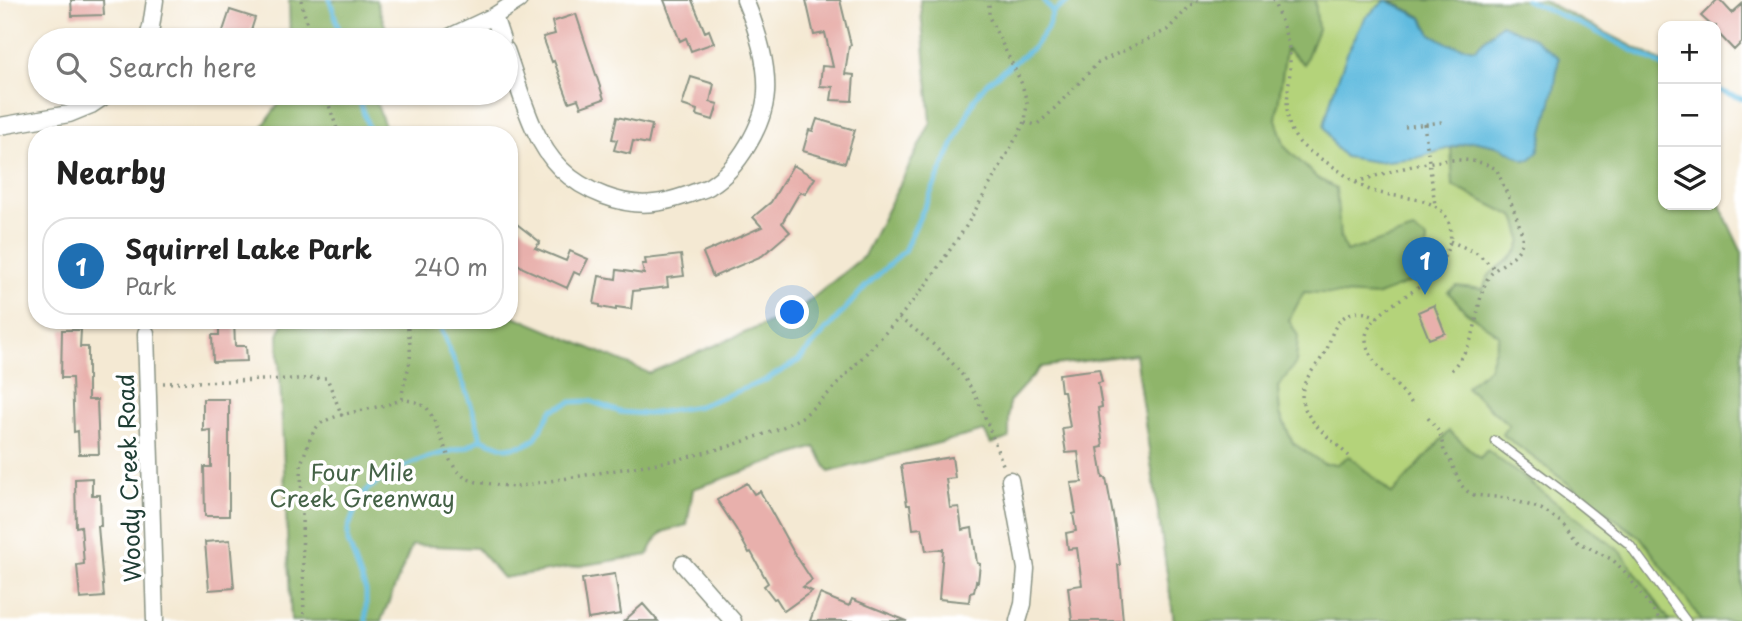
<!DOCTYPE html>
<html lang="en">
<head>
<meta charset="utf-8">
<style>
	:root { --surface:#fff; --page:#f6f6f6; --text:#222; --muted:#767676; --line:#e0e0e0; --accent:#1f6fb2 }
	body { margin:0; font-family:"Playpen Sans",sans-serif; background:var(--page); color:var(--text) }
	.controls { position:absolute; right:21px; top:21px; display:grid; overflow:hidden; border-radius:14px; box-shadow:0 2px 5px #0004 }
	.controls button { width:63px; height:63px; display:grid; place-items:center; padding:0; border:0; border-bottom:2px solid var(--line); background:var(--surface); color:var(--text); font:35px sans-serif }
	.you { position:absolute; left:793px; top:313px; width:24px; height:24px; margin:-18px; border:5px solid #fff; border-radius:50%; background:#1a73e8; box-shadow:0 0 0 10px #1a73e833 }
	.badge { display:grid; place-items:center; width:46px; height:46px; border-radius:50%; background:var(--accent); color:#fff; font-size:23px; font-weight:700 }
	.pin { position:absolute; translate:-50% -58px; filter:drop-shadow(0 2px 4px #0008) }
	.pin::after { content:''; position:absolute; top:37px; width:24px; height:21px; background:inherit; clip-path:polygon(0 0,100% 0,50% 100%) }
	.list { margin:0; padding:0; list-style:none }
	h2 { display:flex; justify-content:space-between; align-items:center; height:91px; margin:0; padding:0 28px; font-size:30px }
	h2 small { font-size:23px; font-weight:400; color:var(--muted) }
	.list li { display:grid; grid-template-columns:46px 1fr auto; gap:21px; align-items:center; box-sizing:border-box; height:98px; margin:0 14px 14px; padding:0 14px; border:2px solid var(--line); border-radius:28px }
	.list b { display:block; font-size:26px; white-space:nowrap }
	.list p { margin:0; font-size:23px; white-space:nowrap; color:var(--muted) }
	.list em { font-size:23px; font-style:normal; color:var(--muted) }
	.icon { flex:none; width:38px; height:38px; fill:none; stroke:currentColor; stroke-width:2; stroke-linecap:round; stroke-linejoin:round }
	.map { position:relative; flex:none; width:1742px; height:621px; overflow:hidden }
	.search { position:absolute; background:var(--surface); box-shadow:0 2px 5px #0004; left:28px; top:28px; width:490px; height:77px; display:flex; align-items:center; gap:18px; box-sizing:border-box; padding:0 24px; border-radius:38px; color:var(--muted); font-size:26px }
	.panel { position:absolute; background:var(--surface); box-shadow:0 2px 5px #0004; left:28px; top:126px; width:490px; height:203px; border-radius:28px }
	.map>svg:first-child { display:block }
	.green { fill:#b4d37a; stroke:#6a8857; stroke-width:2 }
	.forest { fill:#8fb56a; stroke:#57794f; stroke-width:2 }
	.water { fill:#61bbdf; stroke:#407c8a; stroke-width:2 }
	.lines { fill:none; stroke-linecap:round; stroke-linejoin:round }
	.stream { stroke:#61bbdf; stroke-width:5 }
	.building { fill:#e8b0ac }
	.lane-casing { stroke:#8a9384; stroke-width:11 }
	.street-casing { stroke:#8a9384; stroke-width:19 }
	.path { stroke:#8a9384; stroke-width:3.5; stroke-dasharray:2 5; stroke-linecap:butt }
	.lane { stroke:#fff; stroke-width:8 }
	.street { stroke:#fff; stroke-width:16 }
	.labels { text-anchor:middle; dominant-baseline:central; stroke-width:7; stroke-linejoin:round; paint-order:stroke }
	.park-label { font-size:23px; fill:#446246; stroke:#fff }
	.street-label { font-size:23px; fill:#1f3d34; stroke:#fff }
</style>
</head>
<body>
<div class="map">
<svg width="1742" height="621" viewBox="0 0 1742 621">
	<rect width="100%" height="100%" fill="#fff"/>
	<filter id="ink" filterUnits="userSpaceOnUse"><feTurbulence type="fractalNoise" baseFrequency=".0143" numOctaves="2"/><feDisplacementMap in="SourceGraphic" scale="14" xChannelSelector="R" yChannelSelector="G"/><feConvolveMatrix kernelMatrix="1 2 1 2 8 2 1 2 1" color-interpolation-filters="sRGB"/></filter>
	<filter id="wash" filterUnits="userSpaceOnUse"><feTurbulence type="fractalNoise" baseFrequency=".00686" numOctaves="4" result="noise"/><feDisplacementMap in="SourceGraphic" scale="28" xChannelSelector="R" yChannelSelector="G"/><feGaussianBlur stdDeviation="1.57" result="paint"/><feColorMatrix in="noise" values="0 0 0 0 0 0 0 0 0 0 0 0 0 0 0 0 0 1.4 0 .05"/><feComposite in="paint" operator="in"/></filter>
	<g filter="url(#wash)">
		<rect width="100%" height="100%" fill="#f4e9d3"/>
		<path class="green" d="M 930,0 L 1542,0 L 1663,62 L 1663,205 L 1716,205 L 1716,197 L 1742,253 L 1742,621 L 1174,621 L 1133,337 Z"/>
		<path class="forest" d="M 289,0 L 376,0 L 390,40 L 290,40 Z
			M 920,0 L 1315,0 L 1318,29 L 1304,64 L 1286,49 L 1276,119 L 1285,147 L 1317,178 L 1336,188 L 1340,235 L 1346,252 L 1413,230 L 1427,239 L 1425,266 L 1413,281 L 1376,296 L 1304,292 L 1289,320 L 1298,336 L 1296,363 L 1278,387 L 1280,414 L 1293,443 L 1324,464 L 1337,464 L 1349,456 L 1392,494 L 1449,431 L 1480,458 L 1487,450 L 1621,552 L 1670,621 L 1174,621 L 1135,354 L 1041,367 L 1009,402 L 1009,438 L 991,444 L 984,431 L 829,472 L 815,447 L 693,489 L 687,525 C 662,531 659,530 648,555 L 503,578 L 477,548 L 412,545 L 381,621 L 291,621 L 278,335 L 285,320 L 509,320 L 509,314 L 649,373 L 797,311 L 864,256 L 931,122 Z
			M 1389,0 L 1542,0 L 1663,62 L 1663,205 L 1716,205 L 1716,197 L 1742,253 L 1742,621 L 1702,621 L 1642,539 L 1502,434 L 1509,425 L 1466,387 L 1489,368 L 1499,335 L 1466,312 L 1448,292 L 1457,286 L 1483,289 C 1484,288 1486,280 1487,279 C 1490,272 1497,269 1503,264 C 1524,250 1524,239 1515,217 L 1453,186 L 1451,148 L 1473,141 L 1501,147 L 1524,160 L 1491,33 L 1475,49 L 1449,44 L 1431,34 L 1422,17 Z
			M 286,93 L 394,93 L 375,99 L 388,135 L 257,135 Z"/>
		<path class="water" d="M 1386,0 L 1422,18 L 1431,34 L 1449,44 L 1475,49 L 1501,24 L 1534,38 L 1559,58 L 1554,90 L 1538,152 L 1530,159 L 1524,160 L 1501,147 L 1473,141 L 1416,158 L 1377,162 L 1345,157 L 1335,147 L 1324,126 L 1332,95 L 1348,51 L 1365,18 Z"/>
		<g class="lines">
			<path class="stream" d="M 330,0 L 342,40
				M 1043,0 L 1053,12
				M 1526,0 L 1591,29 L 1663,66
				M 1053,12 L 1070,0
				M 1716,89 L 1742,99
				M 357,93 L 371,135
				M 438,320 C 452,360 472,398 481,439
				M 366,621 L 366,591 L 348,542 L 348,529 L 359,500 L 368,489 L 396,470 L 428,457 L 467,447 L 481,439 L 506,448 L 525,445 L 535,439 L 552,410 L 571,402 L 590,401 L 620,412 L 648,414 L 699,406 L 764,381 L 798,361 L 866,286 L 904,251 L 975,98 L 988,82 L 1033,48 L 1047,29 L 1053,12"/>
		</g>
		<g id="blocks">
			<path class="building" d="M 71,0 L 103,0 L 104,15 L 72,16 Z
				M 664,0 L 692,0 L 705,32 L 709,30 L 714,43 L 691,51 L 686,38 L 680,41 Z
				M 806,0 L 840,0 L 851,45 L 849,46 L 845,74 L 854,75 L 852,101 L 831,100 L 833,87 L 820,86 L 822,66 L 833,67 L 825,33 L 814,35 Z
				M 1717,0 L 1720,0 L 1732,13 L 1742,4 L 1742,42 L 1734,50 L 1716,31 L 1716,26 L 1712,26 L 1701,16 Z
				M 230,10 L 255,18 L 248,40 L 220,40 Z
				M 576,14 L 604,99 L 581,107 L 578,99 L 569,102 L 554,61 L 552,62 L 543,37 L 555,34 L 552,22 Z
				M 691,77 L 714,84 L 710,102 L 718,104 L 713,120 L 696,115 L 697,110 L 682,105 Z
				M 617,117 L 652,125 L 648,144 L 633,141 L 630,154 L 614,150 L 617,140 L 612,139 Z
				M 817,119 L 855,130 L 845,163 L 803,151 L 809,130 L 813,131 Z
				M 793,165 L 815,178 L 805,194 L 800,192 L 782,223 L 790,232 L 762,256 L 713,277 L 703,253 L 762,227 L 753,217 L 771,202 Z
				M 509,218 L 540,242 L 535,248 L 566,261 L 570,251 L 588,259 L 580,275 L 574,272 L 567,288 L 523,268 L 509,257 Z
				M 681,255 L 684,276 L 667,278 L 668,287 L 633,291 L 631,309 L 616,307 L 616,310 L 600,307 L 600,305 L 594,304 L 599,276 L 616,279 L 617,270 L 644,274 L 642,264 L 646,264 L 645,259 Z
				M 1434,305 L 1445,333 L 1429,339 L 1418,312 Z
				M 219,320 L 234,320 L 235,346 L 246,346 L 247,361 L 213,362 L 212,335 L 219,335 Z
				M 62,330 L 81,330 L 80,347 L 88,347 L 88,400 L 97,400 L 99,454 L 79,454 L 78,431 L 74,432 L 72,378 L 61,378 Z
				M 1099,369 L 1102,382 L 1098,383 L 1102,407 L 1098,408 L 1103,447 L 1098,448 L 1103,478 L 1106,478 L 1115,526 L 1120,565 L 1118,565 L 1123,621 L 1072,621 L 1068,587 L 1082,585 L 1077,548 L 1068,549 L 1066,533 L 1076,531 L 1073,514 L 1076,513 L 1071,483 L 1082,482 L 1078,452 L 1066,453 L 1062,428 L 1070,427 L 1064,391 L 1061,391 L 1059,374 Z
				M 203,399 L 229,399 L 229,516 L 205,516 L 204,467 L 211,467 L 211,430 L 203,431 Z
				M 952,457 L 955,478 L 946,479 L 950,508 L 959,507 L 962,530 L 972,528 L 977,563 L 980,564 L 978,582 L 976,581 L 974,592 L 970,593 L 969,602 L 939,599 L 943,549 L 926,551 L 922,528 L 913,529 L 910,505 L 907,505 L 901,465 Z
				M 92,478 L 92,495 L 100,495 L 101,526 L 98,526 L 104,597 L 80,599 L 77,565 L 84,564 L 81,526 L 76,527 L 75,479 Z
				M 747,483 L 754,494 L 760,491 L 793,551 L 812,580 L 803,587 L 812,591 L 784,611 L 776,598 L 774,599 L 764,586 L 768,583 L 751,552 L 749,553 L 736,529 L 717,500 Z
				M 230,540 L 234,588 L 209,590 L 205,542 Z
				M 615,574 L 621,614 L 588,619 L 582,579 Z
				M 820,594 L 849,606 L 852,599 L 907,621 L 810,621 Z
				M 643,604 L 658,621 L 624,621 Z"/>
		</g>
	</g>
	<g filter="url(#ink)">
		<use href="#blocks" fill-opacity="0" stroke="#8a9384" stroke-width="2"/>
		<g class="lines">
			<g class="lane-casing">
				<path id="lane" d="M 1495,441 L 1574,500 L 1629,544 L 1686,621"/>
			</g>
			<g class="street-casing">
				<path id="street" d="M 494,16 L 502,40
					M 147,40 L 151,27 L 155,0
					M 443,40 L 494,16 L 519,0
					M 506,50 C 520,88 531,140 561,169 C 583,191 623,207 654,203 C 667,202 678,198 690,194 C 696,191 704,190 710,186 C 738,169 764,125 766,93 C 768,62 757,29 745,0
					M 0,126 L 69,114 L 91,105 L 109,93
					M 146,333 L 155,621
					M 1010,480 L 1026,569 L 1023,604 L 1018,621
					M 683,564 L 733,621"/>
			</g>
			<path class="path" d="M 301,0 L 311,40
				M 1273,0 C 1280,19 1290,40 1290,61 C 1291,91 1277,122 1303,146 C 1313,155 1327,162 1338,170 C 1348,177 1359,186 1370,190 C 1394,200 1439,193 1449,223 C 1452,231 1451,240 1448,248 C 1444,258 1437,273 1429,280 C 1413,293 1363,317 1366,340 C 1369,367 1399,383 1412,404
				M 325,93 L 339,135
				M 1025,122 L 1036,125 L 1048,115 L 1098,63 L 1167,30 L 1191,5 L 1199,0
				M 1424,124 L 1435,205
				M 1405,127 L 1442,122
				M 1356,182 C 1393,171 1463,146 1497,170 C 1502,184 1525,230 1522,242 C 1518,261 1492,265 1486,282 C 1479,297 1478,314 1474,330 C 1470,346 1460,360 1450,372
				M 1450,241 L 1477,253 L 1495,269
				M 899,318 C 930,340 961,365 978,401 C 988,422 995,445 1004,467
				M 163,383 L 327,378 L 342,416
				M 402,399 C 402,385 408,374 410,360 C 411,347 409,333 406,320
				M 1428,418 L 1440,433 L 1444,451 L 1451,462 L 1461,485 L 1467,491 L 1474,495 L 1507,498 L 1541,509 L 1562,523 L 1578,542 L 1613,560 L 1625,572 L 1661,621
				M 1349,456 C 1334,442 1308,423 1303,403 C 1298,381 1316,369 1326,351 C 1330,343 1331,333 1336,326 C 1345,310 1364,309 1378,318
				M 304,621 L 301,463 C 306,452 309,437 317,427 C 329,412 381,410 402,399 L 416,402 L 427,408 L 433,418 L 450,460 L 455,468 L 465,478 L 477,482 L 514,487 L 676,460 L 730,446 L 779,429 L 804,416 L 831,391 L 899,318 L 928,282 L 967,225 L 1025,122 L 1027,103 L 1022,84 L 989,17 L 989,0"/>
			<use href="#lane" class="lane"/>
			<use href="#street" class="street"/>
		</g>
	</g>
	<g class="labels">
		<g class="park-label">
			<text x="362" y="471">Four Mile<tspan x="362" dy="26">Creek Greenway</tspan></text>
		</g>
		<g class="street-label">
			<text transform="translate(128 478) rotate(-92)">Woody Creek Road</text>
		</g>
	</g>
</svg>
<div class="controls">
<button>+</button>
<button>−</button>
<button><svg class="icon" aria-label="layers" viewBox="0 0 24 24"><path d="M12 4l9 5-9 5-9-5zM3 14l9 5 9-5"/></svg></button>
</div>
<div class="you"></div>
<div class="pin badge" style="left:1425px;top:295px">1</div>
<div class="search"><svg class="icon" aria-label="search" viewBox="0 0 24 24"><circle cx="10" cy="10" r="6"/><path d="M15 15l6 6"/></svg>Search here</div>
<section class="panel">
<h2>Nearby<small></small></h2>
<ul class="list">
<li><span class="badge">1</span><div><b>Squirrel Lake Park</b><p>Park</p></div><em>240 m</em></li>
</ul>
</section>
</div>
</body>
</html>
